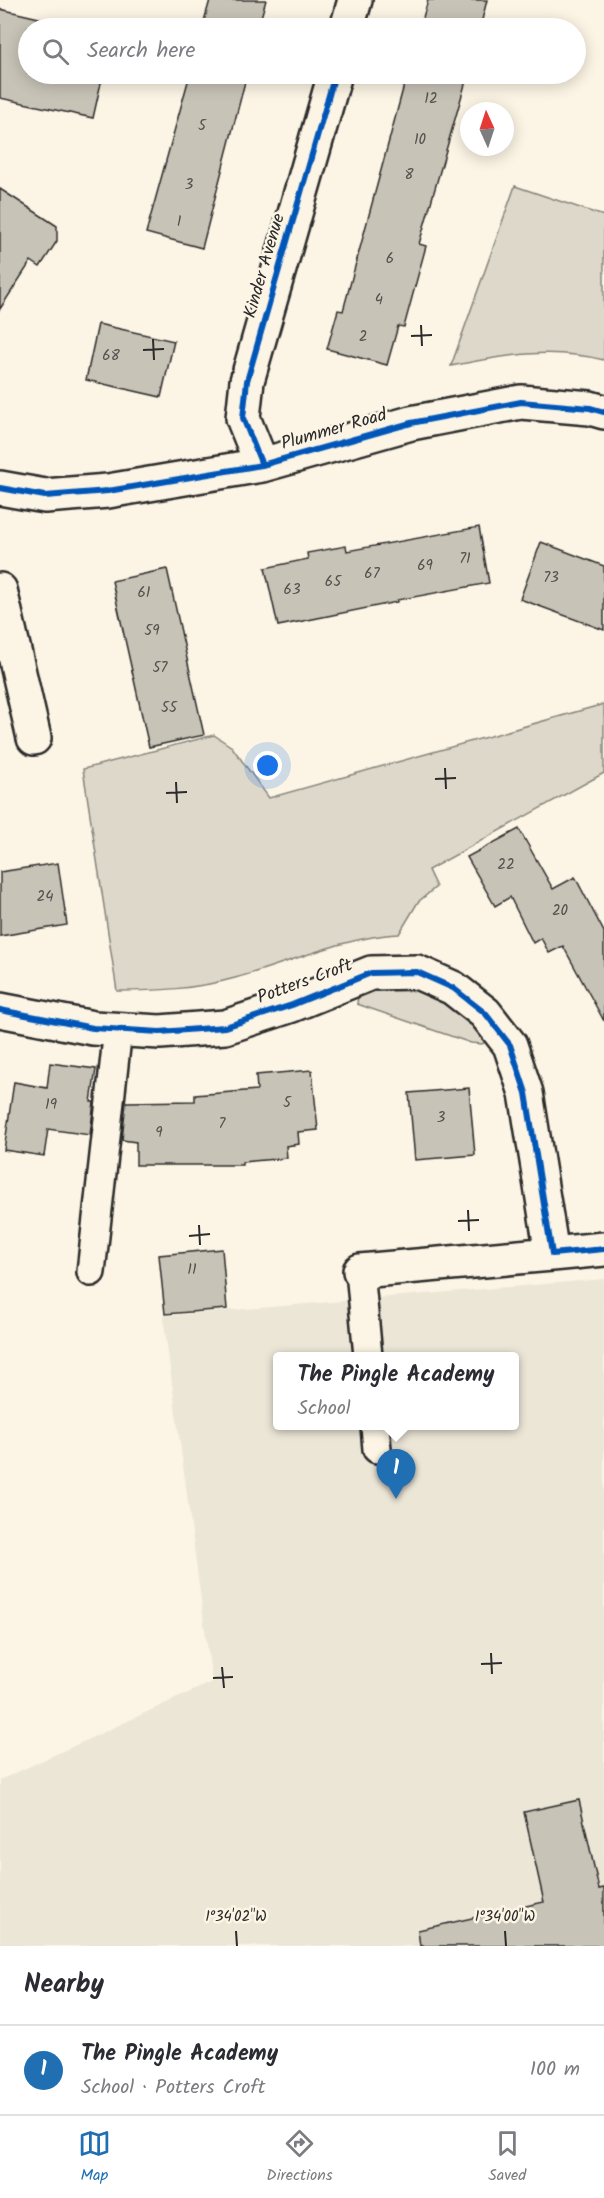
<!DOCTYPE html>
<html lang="en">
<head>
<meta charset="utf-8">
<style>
	:root { --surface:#fff; --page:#f7f7f7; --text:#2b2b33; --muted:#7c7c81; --line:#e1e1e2; --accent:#1f6fb2 }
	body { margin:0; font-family:Kalam,sans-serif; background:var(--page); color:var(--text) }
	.compass { position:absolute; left:460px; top:102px; width:54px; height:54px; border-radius:50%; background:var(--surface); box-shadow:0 3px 15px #0003; rotate:357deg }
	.you { position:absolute; left:268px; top:766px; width:21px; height:21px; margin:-15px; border:4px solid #fff; border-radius:50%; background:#1a73e8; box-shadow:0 0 0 9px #1a73e833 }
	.badge { display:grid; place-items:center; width:39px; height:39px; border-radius:50%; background:var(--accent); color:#fff; font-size:20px; font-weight:700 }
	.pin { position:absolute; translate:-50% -50px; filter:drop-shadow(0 2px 3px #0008) }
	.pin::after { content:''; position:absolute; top:32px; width:21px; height:18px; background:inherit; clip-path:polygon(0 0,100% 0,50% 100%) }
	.popup { position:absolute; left:273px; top:1352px; width:246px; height:78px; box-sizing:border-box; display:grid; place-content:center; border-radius:6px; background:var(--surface); filter:drop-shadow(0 2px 4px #0005); font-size:20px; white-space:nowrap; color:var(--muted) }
	.popup b { font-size:22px; color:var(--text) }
	.popup::after { content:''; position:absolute; left:50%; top:100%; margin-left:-12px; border:12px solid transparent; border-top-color:var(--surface) }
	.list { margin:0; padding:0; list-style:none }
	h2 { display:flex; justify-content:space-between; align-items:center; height:78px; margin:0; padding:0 24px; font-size:26px }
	h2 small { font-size:20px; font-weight:400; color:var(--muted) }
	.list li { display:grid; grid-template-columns:39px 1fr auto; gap:18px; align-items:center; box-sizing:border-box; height:90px; padding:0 24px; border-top:2px solid var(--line) }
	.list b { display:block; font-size:22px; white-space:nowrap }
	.list p { margin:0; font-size:20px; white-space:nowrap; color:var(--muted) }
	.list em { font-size:20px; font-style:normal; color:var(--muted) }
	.icon { flex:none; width:33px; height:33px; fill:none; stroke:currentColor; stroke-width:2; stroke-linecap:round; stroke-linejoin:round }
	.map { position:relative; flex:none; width:604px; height:1946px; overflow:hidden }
	.search { position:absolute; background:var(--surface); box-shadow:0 3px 15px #0003; left:18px; right:18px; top:18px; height:66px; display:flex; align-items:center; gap:15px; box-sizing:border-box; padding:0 21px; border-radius:33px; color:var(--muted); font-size:22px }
	.sheet { height:168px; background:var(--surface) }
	nav { display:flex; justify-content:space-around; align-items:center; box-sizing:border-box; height:84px; border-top:2px solid var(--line); background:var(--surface); font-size:16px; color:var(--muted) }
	nav a { display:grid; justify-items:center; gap:3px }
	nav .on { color:var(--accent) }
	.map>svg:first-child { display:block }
	.built { fill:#ece6d7; fill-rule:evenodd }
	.green { fill:#ded8ca; stroke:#84827a; stroke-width:1.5 }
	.building { fill:#c8c3b7; stroke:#2b2b2b; stroke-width:1.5 }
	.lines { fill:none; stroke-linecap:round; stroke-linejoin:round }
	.service-casing { stroke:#2b2b2b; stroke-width:32 }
	.minor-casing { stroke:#2b2b2b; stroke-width:38 }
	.service { stroke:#fcf5e5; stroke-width:27 }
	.minor { stroke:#fcf5e5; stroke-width:33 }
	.cycleway-casing { stroke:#fcf5e5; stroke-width:10 }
	.cycleway { stroke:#0057b8; stroke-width:6 }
	.ticks { fill:none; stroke:#2b2b2b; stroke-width:2 }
	.labels { text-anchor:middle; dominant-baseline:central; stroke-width:5; stroke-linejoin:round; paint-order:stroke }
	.number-label { font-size:15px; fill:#52514e }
	.street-label { font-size:18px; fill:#2b2b2b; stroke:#fcf5e5 }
	.ticks-label { font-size:15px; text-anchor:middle; fill:#2b2b2b; stroke:#fcf5e5; stroke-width:5; stroke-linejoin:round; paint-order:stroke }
</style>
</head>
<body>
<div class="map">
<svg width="604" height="1946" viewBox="0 0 604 1946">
	<rect width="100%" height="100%" fill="#fcf5e5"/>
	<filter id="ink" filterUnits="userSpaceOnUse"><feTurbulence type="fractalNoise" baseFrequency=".0167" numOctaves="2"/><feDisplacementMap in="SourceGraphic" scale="12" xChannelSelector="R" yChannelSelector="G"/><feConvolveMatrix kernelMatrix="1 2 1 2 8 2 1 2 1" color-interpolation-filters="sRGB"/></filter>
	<g filter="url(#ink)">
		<path class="built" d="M 604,1279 L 604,1946 L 0,1946 L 0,1780 L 212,1682 L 163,1316 ZM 278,1356 L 514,1356 L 514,1426 L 278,1426 Z"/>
		<path class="green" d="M 515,186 L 604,216 L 604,360 C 550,347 505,355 451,366 Z
			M 604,704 L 604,773 L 428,870 L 436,887 L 418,902 L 399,934 C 343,937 290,963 235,978 C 196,989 157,991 117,991 L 83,769 L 214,735 L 232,747 L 269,798 Z
			M 380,985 L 427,989 L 492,1038 L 482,1044 L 471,1043 L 357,1004 L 359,988 Z"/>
		<path class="building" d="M 210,0 L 266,0 L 258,28 L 202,28 Z
			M 428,0 L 487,0 L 480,28 L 420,28 Z
			M 0,9 L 82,28 L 28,28 L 28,74 L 103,74 L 93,118 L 0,98 Z
			M 190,74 L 247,74 L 202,248 L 146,233 Z
			M 407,74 L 468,74 L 419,244 L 426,246 L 404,327 L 398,326 L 387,365 L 327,349 L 338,310 L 343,311 Z
			M 0,189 L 57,226 L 57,241 L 40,267 L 31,261 L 0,309 Z
			M 98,324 L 174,341 L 161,397 L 86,380 Z
			M 479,527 L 489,583 L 397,600 L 397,602 L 278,626 L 265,568 L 308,559 L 307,553 L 346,546 L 347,551 Z
			M 541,542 L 604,566 L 604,630 L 520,599 Z
			M 167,569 L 204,735 L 149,747 L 112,581 Z
			M 519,829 L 553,889 L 575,877 L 604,932 L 604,1021 L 563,946 L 549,953 L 541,938 L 533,943 L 510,897 L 495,906 L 467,857 Z
			M 58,863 L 67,925 L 0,936 L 0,872 Z
			M 50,1063 L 96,1069 L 91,1102 L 94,1102 L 90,1135 L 48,1129 L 44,1156 L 4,1150 L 14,1082 L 47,1088 Z
			M 312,1070 L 318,1130 L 298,1132 L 299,1144 L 286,1146 L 287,1158 L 242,1162 L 242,1165 L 136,1165 L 136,1142 L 122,1140 L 126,1102 L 195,1101 L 195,1095 L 257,1090 L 256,1075 Z
			M 469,1088 L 475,1155 L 415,1160 L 409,1093 Z
			M 222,1249 L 227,1309 L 165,1314 L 159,1255 Z
			M 579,1800 L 599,1889 L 604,1888 L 604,1946 L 420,1946 L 418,1930 L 544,1902 L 524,1812 Z"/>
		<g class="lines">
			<g class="service-casing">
				<path id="service" d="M 360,1271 L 368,1356
					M 91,1272 L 118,1029
					M 375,1426 L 377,1449"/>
			</g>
			<g class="minor-casing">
				<path id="minor" d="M 347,28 L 355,0
					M 262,465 L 243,418 L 247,381 L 335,74
					M 0,488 L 45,496 L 108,491 L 262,465 L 411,423 L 521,402 L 590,408 L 604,412
					M 0,590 L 34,738
					M 0,1010 L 93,1028 L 160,1032 L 225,1027 L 292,1005 L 371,973 L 417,972 L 453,988 L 485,1013 L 510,1045 L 526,1093 L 552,1254 L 604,1249
					M 360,1271 L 552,1254"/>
			</g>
			<use href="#service" class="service"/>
			<use href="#minor" class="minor"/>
			<g class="cycleway-casing">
				<path id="cycleway" d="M 262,465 L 243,418 L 247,381 L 335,74
					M 0,488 L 45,496 L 108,491 L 262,465 L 411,423 L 521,402 L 590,408 L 604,412
					M 0,1010 L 93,1028 L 160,1032 L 225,1027 L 292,1005 L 371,973 L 417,972 L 453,988 L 485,1013 L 510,1045 L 526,1093 L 552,1254 L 604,1249"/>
			</g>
			<use href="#cycleway" class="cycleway"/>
		</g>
	</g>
	<path class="ticks" d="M 421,325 L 422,346M 411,336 L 432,335M 153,339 L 154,360M 143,350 L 164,349M 445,768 L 446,789M 435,779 L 456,778M 176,782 L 177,803M 166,793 L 187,792M 468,1210 L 469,1231M 458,1221 L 479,1220M 199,1225 L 200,1245M 189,1236 L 210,1234M 491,1653 L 492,1674M 481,1664 L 502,1663M 222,1667 L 224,1688M 213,1678 L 233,1677M 236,1931 L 237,1946M 505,1931 L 506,1946"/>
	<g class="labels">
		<g class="number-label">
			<text x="431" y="99">12</text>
			<text x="202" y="126">5</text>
			<text x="420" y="140">10</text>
			<text x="409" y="175">8</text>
			<text x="189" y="185">3</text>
			<text x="179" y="222">1</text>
			<text x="390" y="259">6</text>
			<text x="379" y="300">4</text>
			<text x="363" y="337">2</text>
			<text x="111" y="356">68</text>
			<text x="465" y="559">71</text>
			<text x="425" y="566">69</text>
			<text x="372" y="574">67</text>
			<text x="551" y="578">73</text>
			<text x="333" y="582">65</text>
			<text x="292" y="590">63</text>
			<text x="144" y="593">61</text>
			<text x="152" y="631">59</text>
			<text x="160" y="668">57</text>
			<text x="169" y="708">55</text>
			<text x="506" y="865">22</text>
			<text x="45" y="897">24</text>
			<text x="560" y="911">20</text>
			<text x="287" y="1103">5</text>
			<text x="51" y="1105">19</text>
			<text x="441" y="1118">3</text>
			<text x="222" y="1124">7</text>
			<text x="159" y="1133">9</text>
			<text x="192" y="1270">11</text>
		</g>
		<g class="street-label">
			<text transform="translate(265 266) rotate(-74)">Kinder Avenue</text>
			<text transform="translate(334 430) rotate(-16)">Plummer Road</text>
			<text transform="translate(305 982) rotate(-20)">Potters Croft</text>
		</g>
	</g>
	<g class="ticks-label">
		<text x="236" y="1921">1°34'02"W</text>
		<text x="505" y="1921">1°34'00"W</text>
	</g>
</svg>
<svg class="compass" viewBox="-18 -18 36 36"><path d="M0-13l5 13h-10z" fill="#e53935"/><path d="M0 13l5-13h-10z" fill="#7c7c81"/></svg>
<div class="you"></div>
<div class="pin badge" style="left:396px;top:1499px">1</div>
<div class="popup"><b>The Pingle Academy</b>School</div>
<div class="search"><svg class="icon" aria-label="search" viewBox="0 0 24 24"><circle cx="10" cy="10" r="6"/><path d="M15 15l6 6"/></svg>Search here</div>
</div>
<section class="sheet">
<h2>Nearby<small></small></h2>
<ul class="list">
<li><span class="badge">1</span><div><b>The Pingle Academy</b><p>School · Potters Croft</p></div><em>100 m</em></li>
</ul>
</section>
<nav>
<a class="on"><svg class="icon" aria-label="map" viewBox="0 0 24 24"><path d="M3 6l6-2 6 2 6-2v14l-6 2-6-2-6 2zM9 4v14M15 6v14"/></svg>Map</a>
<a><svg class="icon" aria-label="directions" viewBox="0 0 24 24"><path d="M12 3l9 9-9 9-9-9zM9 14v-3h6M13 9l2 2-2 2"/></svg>Directions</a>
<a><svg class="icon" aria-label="saved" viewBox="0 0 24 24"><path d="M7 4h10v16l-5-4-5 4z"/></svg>Saved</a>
</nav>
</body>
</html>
